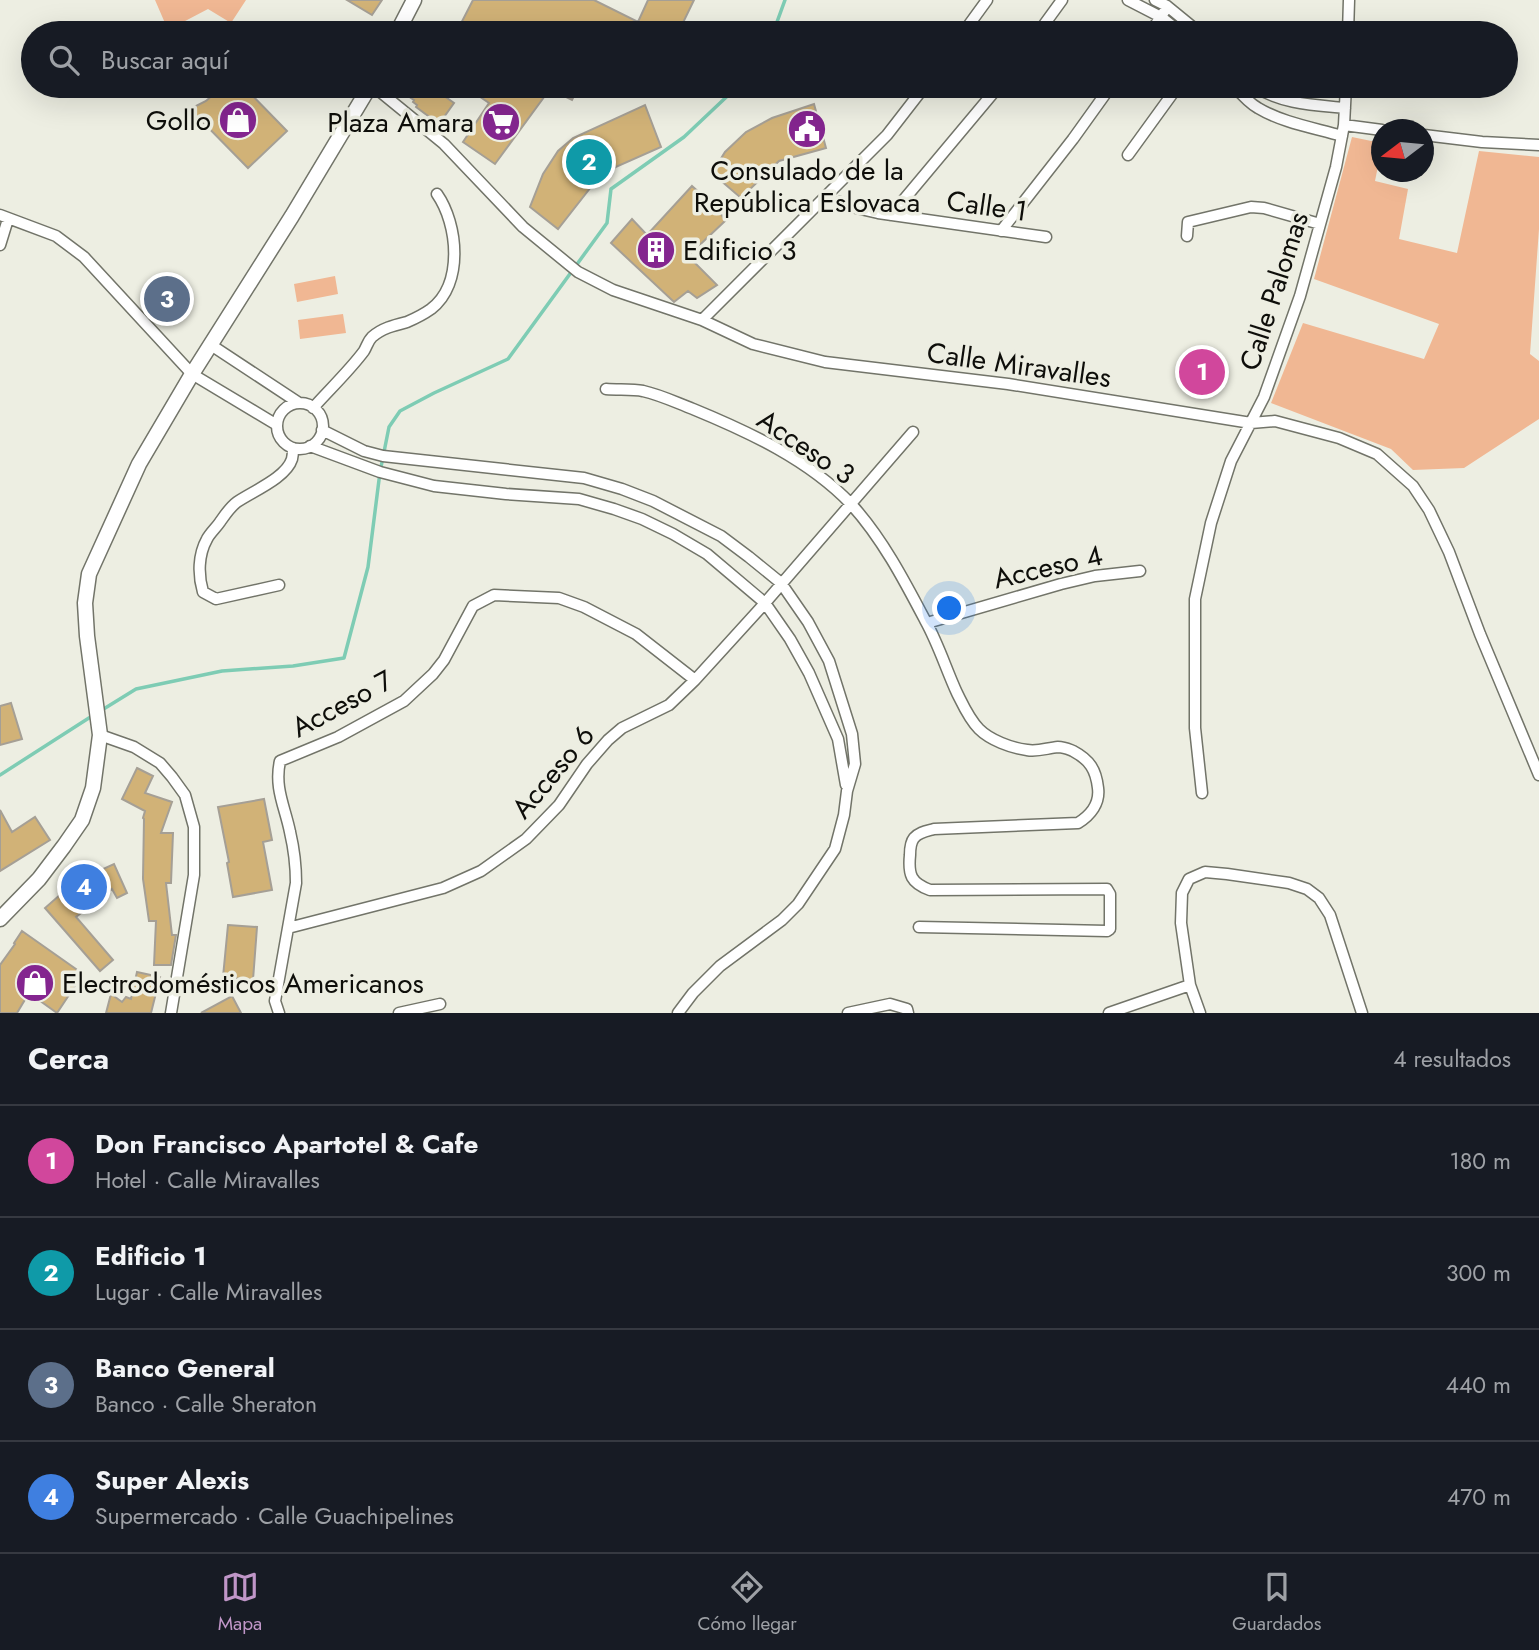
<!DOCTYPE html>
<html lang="es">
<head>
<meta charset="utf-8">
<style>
	:root { --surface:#171b24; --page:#20242c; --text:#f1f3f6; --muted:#9ea1a6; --line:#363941; --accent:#c096c8 }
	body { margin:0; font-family:Jost,sans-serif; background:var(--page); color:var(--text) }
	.compass { position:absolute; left:1371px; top:119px; width:63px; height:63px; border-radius:50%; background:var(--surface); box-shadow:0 7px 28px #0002; rotate:254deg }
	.you { position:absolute; left:950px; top:609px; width:24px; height:24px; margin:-18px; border:5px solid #fff; border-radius:50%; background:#1a73e8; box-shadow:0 0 0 10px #1a73e833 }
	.badge { display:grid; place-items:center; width:46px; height:46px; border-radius:50%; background:var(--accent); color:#fff; font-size:23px; font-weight:700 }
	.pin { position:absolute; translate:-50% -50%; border:4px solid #fff; box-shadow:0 2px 7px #0006 }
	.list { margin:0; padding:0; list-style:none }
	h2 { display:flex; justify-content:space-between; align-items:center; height:91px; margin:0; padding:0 28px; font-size:30px }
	h2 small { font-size:23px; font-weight:400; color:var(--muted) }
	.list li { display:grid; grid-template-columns:46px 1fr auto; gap:21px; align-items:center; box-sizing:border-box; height:112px; padding:0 28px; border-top:2px solid var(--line) }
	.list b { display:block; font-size:26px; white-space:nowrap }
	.list p { margin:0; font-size:23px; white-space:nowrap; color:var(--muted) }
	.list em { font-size:23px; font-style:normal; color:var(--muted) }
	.icon { flex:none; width:38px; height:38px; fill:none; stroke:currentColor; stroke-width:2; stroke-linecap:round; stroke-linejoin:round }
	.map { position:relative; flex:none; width:1539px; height:1013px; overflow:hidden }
	.search { position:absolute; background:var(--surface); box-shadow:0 7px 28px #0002; left:21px; right:21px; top:21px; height:77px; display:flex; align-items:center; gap:18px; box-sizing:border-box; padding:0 24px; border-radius:38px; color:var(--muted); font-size:26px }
	.sheet { height:539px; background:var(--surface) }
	nav { display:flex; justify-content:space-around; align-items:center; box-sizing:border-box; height:98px; border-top:2px solid var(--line); background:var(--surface); font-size:19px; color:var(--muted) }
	nav a { display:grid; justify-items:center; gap:4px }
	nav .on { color:var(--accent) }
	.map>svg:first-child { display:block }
	.green { fill:#f0b793 }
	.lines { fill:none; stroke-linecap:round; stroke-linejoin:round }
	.stream { stroke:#7eccb4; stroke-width:3.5 }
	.building { fill:#d1b277; stroke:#a59f95; stroke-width:2 }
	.minor-casing { stroke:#727469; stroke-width:13 }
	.tertiary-casing { stroke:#727469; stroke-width:17 }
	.minor { stroke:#fff; stroke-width:10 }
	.tertiary { stroke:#fff; stroke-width:14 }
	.labels { text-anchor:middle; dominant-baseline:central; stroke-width:7; stroke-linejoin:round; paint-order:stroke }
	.poi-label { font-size:28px; fill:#0e0e0a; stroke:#edeee2; text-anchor:end }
	.street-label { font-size:28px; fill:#0e0e0a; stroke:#edeee2 }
</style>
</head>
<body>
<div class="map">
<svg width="1539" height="1013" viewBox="0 0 1539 1013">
	<rect width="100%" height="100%" fill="#edeee2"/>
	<path class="green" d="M 155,0 L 246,0 L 231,23 L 208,9 L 168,30 Z
		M 1352,137 L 1381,143 L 1381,151 L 1375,181 L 1408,189 L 1399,239 L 1457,253 L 1479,151 L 1539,157 L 1539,229 L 1530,354 L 1539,361 L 1539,419 L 1464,468 L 1413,470 L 1391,449 L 1271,403 L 1303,323 L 1424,359 L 1439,324 L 1314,279 Z
		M 335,276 L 338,294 L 297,302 L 294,284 Z
		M 343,314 L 346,333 L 300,339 L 298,320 Z"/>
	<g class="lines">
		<path class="stream" d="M 773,33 L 785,0
			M 102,710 L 136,689 L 222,671 L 293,666 L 344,658 L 368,567 L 380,472 L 389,427 L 400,411 L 434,393 L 508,359 L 607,223 L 611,189 L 684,137 L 738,86
			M 0,775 L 92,716"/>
	</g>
	<path class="building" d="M 347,0 L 382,0 L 372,15 Z
		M 473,0 L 594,0 L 638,22 L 648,0 L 694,0 L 678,33 L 456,33 Z
		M 223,86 L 243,86 L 287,131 L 248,168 L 190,109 L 206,101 Z
		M 422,86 L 430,86 L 454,103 L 439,124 L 416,107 L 417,105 L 413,102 L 414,100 L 411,98 Z
		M 464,86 L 579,86 L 572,100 L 550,89 L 495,164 L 463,142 L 489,103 Z
		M 814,104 L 826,148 L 779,161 L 741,198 L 712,173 L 725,152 L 746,132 L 772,118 Z
		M 645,105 L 661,147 L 602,173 L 558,229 L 530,207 L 543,174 L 558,151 L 573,138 Z
		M 692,186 L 719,210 L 725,221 L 688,256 L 717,285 L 697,298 L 688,291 L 674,302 L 611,243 L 632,219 L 647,235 Z
		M 164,278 L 188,294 L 171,320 L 146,305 Z
		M 11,703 L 22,739 L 0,745 L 0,706 Z
		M 137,768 L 153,776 L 145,793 L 172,802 L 161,833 L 173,833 L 171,883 L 166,883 L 172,935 L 176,935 L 171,965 L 154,965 L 156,921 L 149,921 L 143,879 L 144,819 L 143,818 L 145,811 L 122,799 Z
		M 264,799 L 272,840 L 263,842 L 272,890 L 233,897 L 227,863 L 229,862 L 218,807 Z
		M 0,810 L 12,832 L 35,817 L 50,840 L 0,871 Z
		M 81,863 L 90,875 L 114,864 L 127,893 L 117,898 L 112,889 L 76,917 L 113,960 L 100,971 L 45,908 L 69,887 L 62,879 Z
		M 228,925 L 257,927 L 253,980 L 223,977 Z
		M 22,931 L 83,974 L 57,1013 L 29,993 L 17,1013 L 0,1013 L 0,965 L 15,944 L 14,943 Z
		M 137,972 L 160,977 L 151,1013 L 106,1013 L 111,994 L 122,1002 L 126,997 L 131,999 Z
		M 232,996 L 241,1013 L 201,1013 Z"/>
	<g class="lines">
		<g class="minor-casing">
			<path id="minor" d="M 1128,0 L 1161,17 L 1181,33
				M 1155,0 L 1167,6 L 1200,33
				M 963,33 L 987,0
				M 1038,33 L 1062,0
				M 1150,33 L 1164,12
				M 1348,33 L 1349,0
				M 373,86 L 444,144 L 523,227 L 578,272 L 613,290 L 702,320 L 753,344 L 825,362 L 1008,384 L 1251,423 L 1275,421 L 1339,438 L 1377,454 L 1413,486 L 1429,510 L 1449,552 L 1480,634 L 1539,775
				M 1234,86 C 1241,94 1249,103 1258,108 C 1283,123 1315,128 1342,136
				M 1254,86 C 1281,104 1313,105 1345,108
				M 1344,125 L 1382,130
				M 1424,135 L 1482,142 L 1539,145
				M 1128,155 L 1178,86
				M 840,202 L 852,207 L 878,213 L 1046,237
				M 0,215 L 56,236 L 84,257 L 192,374 L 277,425
				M 891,215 L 999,86
				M 1001,231 L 1073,139 L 1111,86
				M 1187,236 L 1188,222 L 1251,207 L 1264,208 L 1320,224
				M 0,245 L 8,219
				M 702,320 L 887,135 L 925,86
				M 211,345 L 299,403
				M 606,389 C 618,390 632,389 643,391 C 661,395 677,403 693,409 C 749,432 809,460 851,504 C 882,538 904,580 925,620 C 938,643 946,669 957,693 C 963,705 969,719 979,729 C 990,740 1011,748 1027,750 C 1038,752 1047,748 1058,747 C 1064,747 1068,749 1073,751 C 1090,760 1096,770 1098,788 C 1100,803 1091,815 1078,823 L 934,829 C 927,831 919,832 914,838 C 910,843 910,850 910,855 C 908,875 911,883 930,890 L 1107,889 L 1110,894 L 1110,929 L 1107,931 L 919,927
				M277 426a23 23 0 1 1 46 0a23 23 0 1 1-46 0Z
				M 313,408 C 329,390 350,370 364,351 C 367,346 368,341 372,337 C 382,328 395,325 407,322 C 414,319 424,314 431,309 C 464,284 458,224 437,194
				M 322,430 L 364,451 L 383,456 L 584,478 L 622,489 L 653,501 L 721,536 L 749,557 L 781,583 L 808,622 L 829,661 L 852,734 L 855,764 L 847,791 L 844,815 L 835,849 L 798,904 L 782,920 L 720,966 L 693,993 L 678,1013
				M 310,446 L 380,472 L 434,486 L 506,494 L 579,499 L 614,509 L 642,519 L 673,534 L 707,554 L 765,603 L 790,639 L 809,673 L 838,739 L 846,785
				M 279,585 L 216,599 L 203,592 C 198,575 198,555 207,539 C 210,533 216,528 220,522 C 225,515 230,507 237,502 C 253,491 286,478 292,459 C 293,455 293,452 293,448
				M 927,623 L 1061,584 L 1095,576 L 1140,571
				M 100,735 L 134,747 L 160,763 L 172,777 L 185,795 L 194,827 L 194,875 L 171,1013
				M 1202,793 L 1195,728 L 1195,599 L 1211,523 L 1231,461 L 1264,397 L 1300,296 L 1336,167 L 1344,125 L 1346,86
				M 288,928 L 443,888 L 481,871 L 526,839 L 559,805 L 587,764 L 608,740 L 622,728 L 669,705 L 695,680 L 765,603 L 913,432
				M 279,1013 L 275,1001 L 296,883 C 296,865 294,849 290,832 C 285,807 274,788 280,761 L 338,737 L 404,701 L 433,674 L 444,660 L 473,606 L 494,595 L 559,598 L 584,607 L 636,634 L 695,680
				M 399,1013 L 440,1004
				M 848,1013 L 890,1004 L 907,1009 L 908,1013
				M 1109,1013 L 1190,985
				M 1200,1013 L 1190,985 L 1181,923 L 1182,893 L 1189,879 L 1205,872 L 1227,874 L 1289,883 L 1307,889 L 1319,898 L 1330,915 L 1362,1013"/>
		</g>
		<g class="tertiary-casing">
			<path id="tertiary" d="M 397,33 L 414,0
				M 0,919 L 39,879 L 64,846 L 82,820 L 93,788 L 100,735 L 87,636 L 85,603 L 89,574 L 139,464 L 192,374 L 292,216 L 370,86"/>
		</g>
		<use href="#minor" class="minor"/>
		<use href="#tertiary" class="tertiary"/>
	</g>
	<defs>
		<g id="shop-disc" transform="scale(2.0125)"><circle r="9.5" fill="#84258f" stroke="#edeee2"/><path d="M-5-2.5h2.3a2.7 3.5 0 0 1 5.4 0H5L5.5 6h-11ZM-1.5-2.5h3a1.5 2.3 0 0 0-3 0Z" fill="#fff"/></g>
		<g id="supermarket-disc" transform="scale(2.0125)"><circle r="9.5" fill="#84258f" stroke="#edeee2"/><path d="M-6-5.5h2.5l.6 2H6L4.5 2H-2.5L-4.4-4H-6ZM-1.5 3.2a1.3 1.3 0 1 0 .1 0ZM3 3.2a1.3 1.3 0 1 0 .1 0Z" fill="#fff"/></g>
		<g id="civic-disc" transform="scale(2.0125)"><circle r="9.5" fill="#84258f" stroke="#edeee2"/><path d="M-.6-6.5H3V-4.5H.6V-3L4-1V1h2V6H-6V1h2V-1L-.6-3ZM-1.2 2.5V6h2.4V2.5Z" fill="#fff"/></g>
		<g id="building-disc" transform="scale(2.0125)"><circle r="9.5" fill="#84258f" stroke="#edeee2"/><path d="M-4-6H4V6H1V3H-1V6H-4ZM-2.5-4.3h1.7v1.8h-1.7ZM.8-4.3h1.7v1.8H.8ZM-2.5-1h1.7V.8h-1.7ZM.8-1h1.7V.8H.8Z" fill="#fff"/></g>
	</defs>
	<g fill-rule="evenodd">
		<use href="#shop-disc" x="238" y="120"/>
		<use href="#supermarket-disc" x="501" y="122"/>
		<use href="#civic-disc" x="807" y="129"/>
		<use href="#building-disc" x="656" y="250"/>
		<use href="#shop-disc" x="35" y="983"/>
	</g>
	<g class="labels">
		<g class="poi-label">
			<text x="211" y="120">Gollo</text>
			<text x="474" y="122">Plaza Amara</text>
			<text x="807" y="170" text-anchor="middle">Consulado de la<tspan x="807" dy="32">República Eslovaca</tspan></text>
			<text x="683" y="250" text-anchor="start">Edificio 3</text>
			<text x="62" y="983" text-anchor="start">Electrodomésticos Americanos</text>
		</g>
		<g class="street-label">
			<text transform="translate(987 206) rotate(8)">Calle 1</text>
			<text transform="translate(1274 291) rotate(-72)">Calle Palomas</text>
			<text transform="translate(1019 365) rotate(8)">Calle Miravalles</text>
			<text transform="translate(806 447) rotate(34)">Acceso 3</text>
			<text transform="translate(1048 567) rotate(-13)">Acceso 4</text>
			<text transform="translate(342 704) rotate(-28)">Acceso 7</text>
			<text transform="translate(553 772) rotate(-50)">Acceso 6</text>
		</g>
	</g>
</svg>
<svg class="compass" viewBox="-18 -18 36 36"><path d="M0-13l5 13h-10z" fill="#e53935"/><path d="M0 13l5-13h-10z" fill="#9ea1a6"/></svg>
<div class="you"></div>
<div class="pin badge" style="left:1202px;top:372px;background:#d1479c">1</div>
<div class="pin badge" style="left:589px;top:162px;background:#0f9aa8">2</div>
<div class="pin badge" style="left:167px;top:299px;background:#5c6f8a">3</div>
<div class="pin badge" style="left:84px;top:887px;background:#3f7fe0">4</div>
<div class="search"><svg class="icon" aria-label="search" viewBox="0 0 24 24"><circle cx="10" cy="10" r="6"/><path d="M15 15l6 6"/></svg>Buscar aquí</div>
</div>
<section class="sheet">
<h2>Cerca<small>4 resultados</small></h2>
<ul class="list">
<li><span class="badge" style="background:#d1479c">1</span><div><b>Don Francisco Apartotel &amp; Cafe</b><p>Hotel · Calle Miravalles</p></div><em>180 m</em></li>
<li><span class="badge" style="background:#0f9aa8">2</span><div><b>Edificio 1</b><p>Lugar · Calle Miravalles</p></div><em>300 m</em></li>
<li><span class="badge" style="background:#5c6f8a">3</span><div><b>Banco General</b><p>Banco · Calle Sheraton</p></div><em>440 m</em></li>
<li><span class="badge" style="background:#3f7fe0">4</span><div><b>Super Alexis</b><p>Supermercado · Calle Guachipelines</p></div><em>470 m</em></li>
</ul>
</section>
<nav>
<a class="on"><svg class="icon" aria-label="map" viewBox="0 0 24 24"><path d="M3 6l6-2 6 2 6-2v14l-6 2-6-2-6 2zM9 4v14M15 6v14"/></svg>Mapa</a>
<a><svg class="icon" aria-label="directions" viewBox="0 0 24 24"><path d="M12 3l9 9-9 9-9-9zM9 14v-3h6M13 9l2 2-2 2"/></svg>Cómo llegar</a>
<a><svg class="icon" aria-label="saved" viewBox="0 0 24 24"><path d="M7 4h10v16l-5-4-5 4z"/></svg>Guardados</a>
</nav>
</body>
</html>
